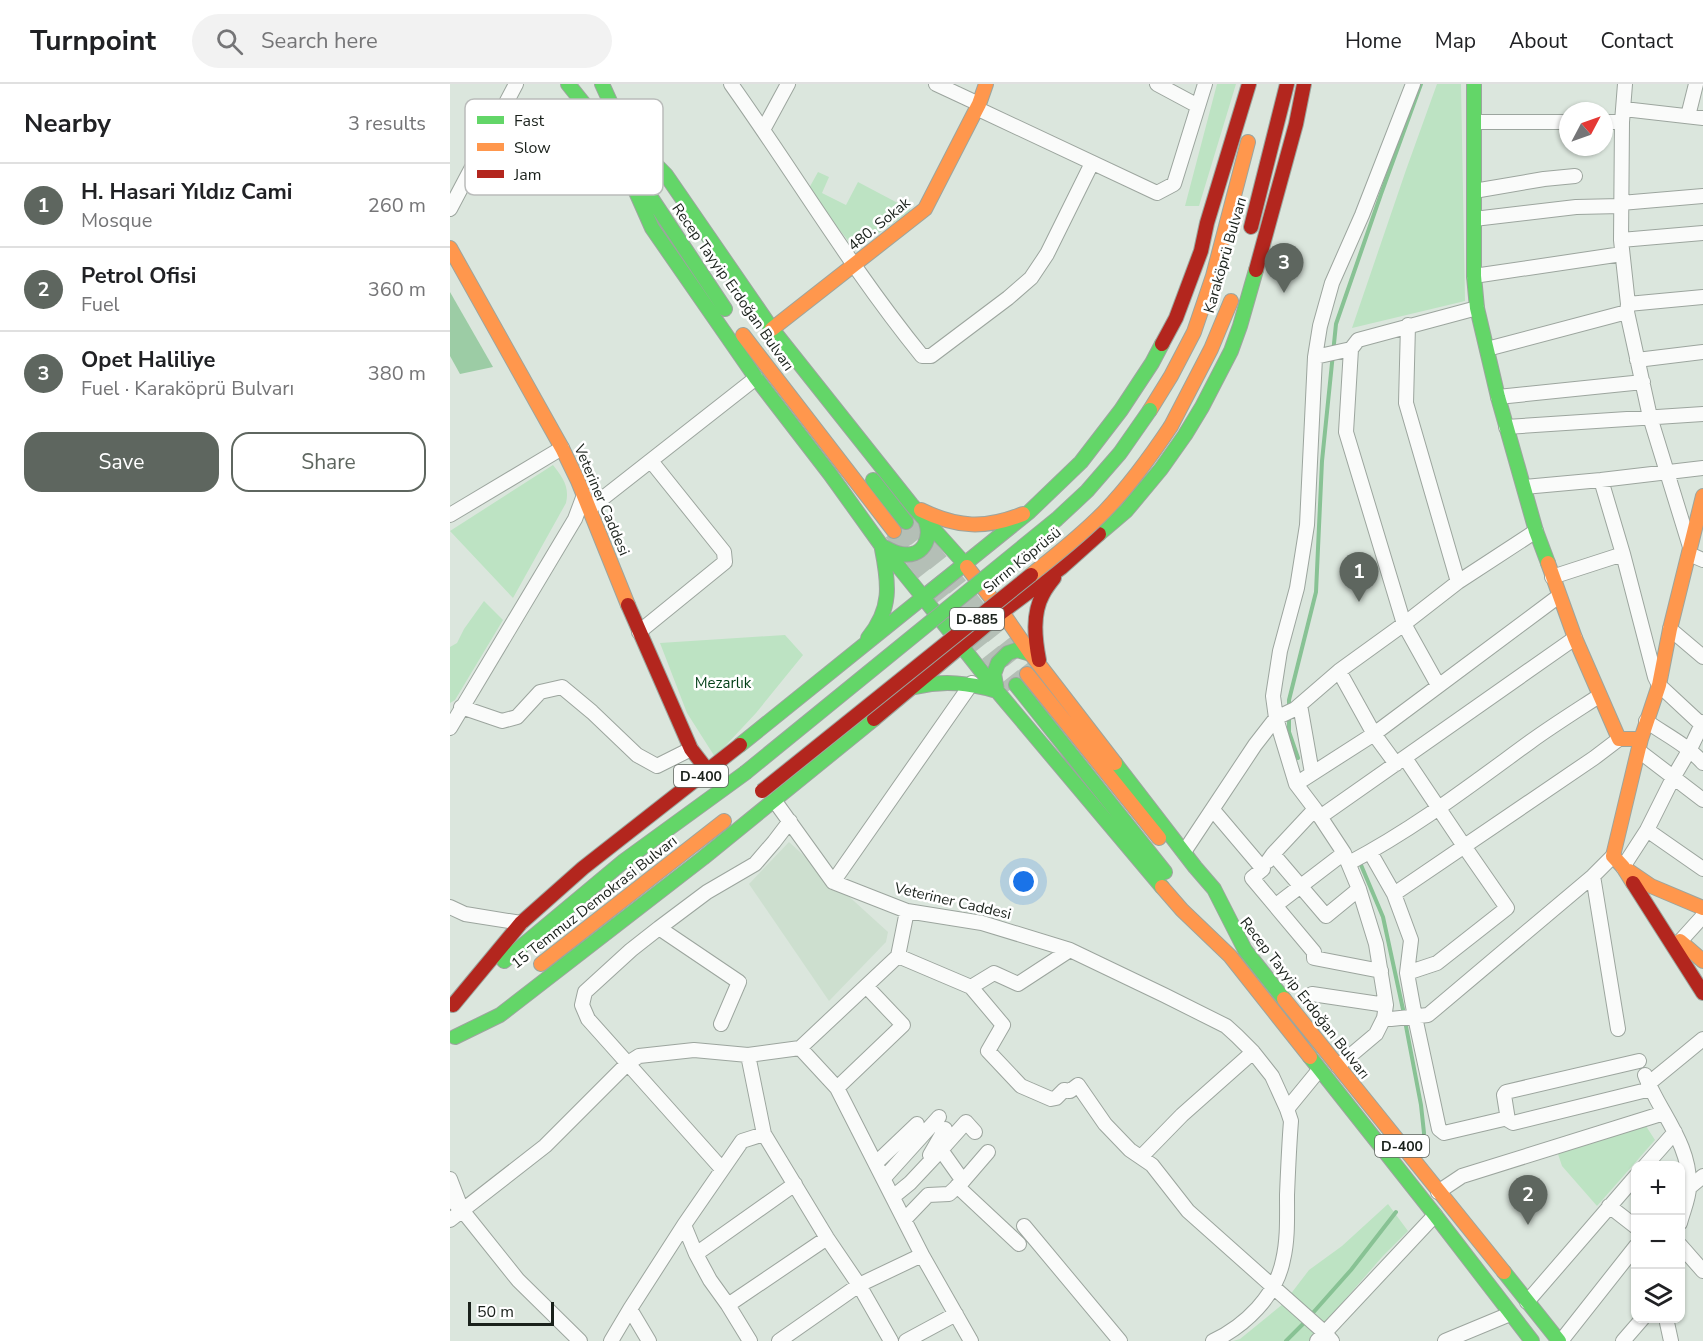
<!DOCTYPE html>
<html lang="en">
<head>
<meta charset="utf-8">
<style>
	:root { --surface:#fff; --page:#f2f2f2; --text:#202124; --muted:#757577; --line:#e0e0e0; --accent:#5e665f }
	body { margin:0; font-family:"Nunito Sans",sans-serif; background:var(--page); color:var(--text) }
	.controls { position:absolute; right:18px; bottom:18px; display:grid; overflow:hidden; border-radius:12px; box-shadow:0 2px 4px #0004 }
	.controls button { width:54px; height:54px; display:grid; place-items:center; padding:0; border:0; border-bottom:2px solid var(--line); background:var(--surface); color:var(--text); font:30px sans-serif }
	.compass { position:absolute; left:1109px; top:18px; width:54px; height:54px; border-radius:50%; background:var(--surface); box-shadow:0 2px 4px #0004; rotate:49deg }
	.scale { position:absolute; left:18px; bottom:15px; width:86px; box-sizing:border-box; padding-left:6px; border:3px solid #1a211b; border-top:0; font-size:16px; line-height:21px; white-space:nowrap; color:#1a211b; -webkit-text-stroke:4px #fff; paint-order:stroke }
	.you { position:absolute; left:574px; top:798px; width:21px; height:21px; margin:-15px; border:4px solid #fff; border-radius:50%; background:#1a73e8; box-shadow:0 0 0 9px #1a73e833 }
	.badge { display:grid; place-items:center; width:39px; height:39px; border-radius:50%; background:var(--accent); color:#fff; font-size:20px; font-weight:700 }
	.pin { position:absolute; translate:-50% -50px; filter:drop-shadow(0 2px 3px #0008) }
	.pin::after { content:''; position:absolute; top:32px; width:21px; height:18px; background:inherit; clip-path:polygon(0 0,100% 0,50% 100%) }
	.list { margin:0; padding:0; list-style:none }
	h2 { display:flex; justify-content:space-between; align-items:center; height:78px; margin:0; padding:0 24px; font-size:26px }
	h2 small { font-size:20px; font-weight:400; color:var(--muted) }
	.list li { display:grid; grid-template-columns:39px 1fr auto; gap:18px; align-items:center; box-sizing:border-box; height:84px; padding:0 24px; border-top:2px solid var(--line) }
	.list b { display:block; font-size:22px; white-space:nowrap }
	.list p { margin:0; font-size:20px; white-space:nowrap; color:var(--muted) }
	.list em { font-size:20px; font-style:normal; color:var(--muted) }
	.actions { display:flex; gap:12px; padding:18px 24px }
	.actions a { flex:1; padding:14px 0; border:2px solid var(--accent); border-radius:18px; text-align:center; font-size:21px; color:var(--accent) }
	.actions .main { background:var(--accent); color:#fff }
	.icon { flex:none; width:33px; height:33px; fill:none; stroke:currentColor; stroke-width:2; stroke-linecap:round; stroke-linejoin:round }
	.map { position:relative; flex:none; width:1253px; height:1257px; overflow:hidden }
	header { display:flex; align-items:center; gap:36px; box-sizing:border-box; height:84px; padding:0 30px; background:var(--surface); border-bottom:2px solid var(--line) }
	header strong { font-size:28px }
	nav { display:flex; gap:33px; margin-inline-start:auto; font-size:21px }
	.search { width:420px; height:54px; background:var(--page); display:flex; align-items:center; gap:15px; box-sizing:border-box; padding:0 21px; border-radius:33px; color:var(--muted); font-size:22px }
	main { display:flex }
	aside { flex:1; background:var(--surface) }
	.map>svg:first-child { display:block }
	.built { fill:#cddfcf }
	.green { fill:#bde3c3 }
	.forest { fill:#9ccca5 }
	.lines { fill:none; stroke-linecap:round; stroke-linejoin:round }
	.stream { stroke:#88c294; stroke-width:4 }
	.primary-tunnel { stroke:#b4bfb6; stroke-width:21; stroke-dasharray:21 10; stroke-linecap:butt }
	.street-casing { stroke:#9ca59e; stroke-width:16 }
	.fast-casing { stroke:#9ca59e; stroke-width:16 }
	.slow-casing { stroke:#9ca59e; stroke-width:16 }
	.jam-casing { stroke:#9ca59e; stroke-width:16 }
	.street { stroke:#fafbfa; stroke-width:14 }
	.fast { stroke:#63d668; stroke-width:14 }
	.slow { stroke:#ff974d; stroke-width:14 }
	.jam { stroke:#b3261e; stroke-width:14 }
	.fast-bridge-casing { stroke:#9ca59e; stroke-width:16; stroke-linecap:butt }
	.slow-bridge-casing { stroke:#9ca59e; stroke-width:16; stroke-linecap:butt }
	.jam-bridge-casing { stroke:#9ca59e; stroke-width:16; stroke-linecap:butt }
	.fast-bridge { stroke:#63d668; stroke-width:14 }
	.slow-bridge { stroke:#ff974d; stroke-width:14 }
	.jam-bridge { stroke:#b3261e; stroke-width:14 }
	.labels { text-anchor:middle; dominant-baseline:central; stroke-width:5; stroke-linejoin:round; paint-order:stroke }
	.shield { fill:#fff; stroke:#5f645f; stroke-width:1.5 }
	.shield-label { font-size:14px; font-weight:bold; fill:#1a211b }
	.street-label { font-size:15px; fill:#1a211b; stroke:#fff }
	.park-label { font-size:15px; fill:#013e16; stroke:#fff }
	.key { fill:#fff; stroke:#babcbb; stroke-width:1.5 }
	.key-label { font-size:16px; fill:#1a211b }
</style>
</head>
<body>
<header>
<strong>Turnpoint</strong>
<div class="search"><svg class="icon" aria-label="search" viewBox="0 0 24 24"><circle cx="10" cy="10" r="6"/><path d="M15 15l6 6"/></svg>Search here</div>
<nav><a>Home</a><a>Map</a><a>About</a><a>Contact</a></nav>
</header>
<main>
<aside>
<h2>Nearby<small>3 results</small></h2>
<ul class="list">
<li><span class="badge">1</span><div><b>H. Hasari Yıldız Cami</b><p>Mosque</p></div><em>260 m</em></li>
<li><span class="badge">2</span><div><b>Petrol Ofisi</b><p>Fuel</p></div><em>360 m</em></li>
<li><span class="badge">3</span><div><b>Opet Haliliye</b><p>Fuel · Karaköprü Bulvarı</p></div><em>380 m</em></li>
</ul>
<div class="actions"><a class="main">Save</a><a>Share</a></div>
</aside>
<div class="map">
<svg width="1253" height="1257" viewBox="0 0 1253 1257">
	<rect width="100%" height="100%" fill="#dbe6dd"/>
	<path class="built" d="M 339,758 L 438,848 L 436,858 L 379,917 L 299,800 Z"/>
	<path class="green" d="M 767,0 L 786,0 L 749,122 L 735,122 Z
		M 987,0 L 1011,0 L 1015,217 L 902,244 L 956,86 Z
		M 368,88 L 379,93 L 372,109 L 396,121 L 408,98 L 461,126 L 408,164 L 403,163 L 358,106 Z
		M 103,381 C 112,393 120,402 116,419 L 63,514 L 0,447 Z
		M 34,517 L 53,536 L 5,616 L 0,619 L 0,563 L 7,559 L 14,545 Z
		M 335,551 L 353,571 L 306,629 L 265,673 L 237,629 L 210,559 Z
		M 1194,1039 L 1205,1056 L 1147,1122 L 1112,1082 L 1107,1067 Z
		M 938,1120 L 958,1147 L 932,1173 L 859,1257 L 783,1257 L 790,1255 L 833,1220 L 859,1186 L 892,1162 Z"/>
	<path class="forest" d="M 0,208 L 43,283 L 10,290 L 0,272 Z"/>
	<g class="lines">
		<path class="stream" d="M 839,625 L 839,616 L 866,508 L 872,377 L 886,240 L 931,110 L 971,0
			M 839,633 L 839,648 L 848,674
			M 911,781 L 933,833 L 954,930
			M 955,937 L 971,1021 L 974,1049 L 971,1072
			M 861,1231 L 901,1186 L 946,1128
			M 836,1257 L 856,1237"/>
		<path class="primary-tunnel" d="M 456,438 L 577,590
			M 444,447 L 566,601"/>
		<g class="street-casing">
			<path id="street" d="M 281,0 C 345,90 402,186 472,272 L 481,272 L 558,214 L 581,194 L 597,170 L 642,79
				M 486,0 L 529,20
				M 707,0 L 748,22
				M 1175,0 L 1172,38 L 1171,156 L 1178,220 L 1177,228 L 1200,333 L 1240,463
				M 526,24 L 707,109 L 724,100 L 755,0
				M 1174,25 L 1253,34
				M 1238,32 L 1246,0
				M 1024,38 L 1118,38
				M 1154,38 L 1172,38
				M 313,46 L 338,0
				M 1024,107 L 1094,95 L 1125,92
				M 1171,119 L 1253,112
				M 0,125 L 66,0
				M 1024,135 L 1126,123 L 1171,122
				M 1171,156 L 1253,149
				M 1024,192 L 1172,170
				M 1178,220 L 1253,213
				M 958,241 L 956,319 L 1008,498
				M 1037,265 L 1177,228
				M 865,273 L 901,265
				M 1187,276 L 1253,268
				M 1048,313 L 1193,298
				M 1056,343 L 1253,330
				M 1151,396 L 1173,470 L 1205,593 L 1209,601 L 1253,642
				M 1074,403 L 1151,396 L 1253,384
				M 139,425 L 306,294
				M 0,431 L 112,364
				M 1239,470 L 1253,476
				M 1102,493 L 1173,470
				M 1220,545 L 1253,573
				M 189,548 L 275,478 L 274,468 L 201,377
				M 889,587 L 924,650 L 946,680
				M 988,601 L 954,540 L 896,348 L 901,265 L 908,256 L 1027,224
				M 850,621 L 862,689
				M 11,623 L 52,637 L 67,633 L 90,608 L 112,603 L 142,628 L 187,671 L 207,682 L 241,665
				M 1196,637 C 1216,651 1237,661 1253,679
				M 0,644 L 125,435 L 134,411
				M 1189,667 L 1253,716
				M 955,674 L 1014,762 L 1057,824 L 987,879 L 957,889
				M 846,700 L 924,650 L 1109,512
				M 324,716 L 383,798 L 457,827 L 532,839 L 620,866 L 714,911 L 776,942 L 787,952 L 803,968 L 822,992 L 837,1025
				M 763,726 L 813,785 L 802,794 L 864,868 L 864,874 L 931,887
				M 870,733 L 1125,554
				M 1197,746 L 1253,785
				M 734,768 L 805,661 L 826,634 L 845,625 L 889,587 L 954,540 L 1008,498 L 1086,447
				M 920,768 L 944,810 L 961,856 L 957,889 L 965,933 L 989,1045 L 994,1049 L 1058,1034
				M 823,770 L 876,832 L 909,805
				M 818,777 L 823,770 L 865,725
				M 899,779 C 964,745 1021,701 1080,658 C 1102,642 1126,627 1149,612
				M 1173,783 L 1197,746 L 1223,694 L 1240,665 L 1253,638
				M 1143,792 L 1168,945
				M 383,798 L 522,599
				M 944,810 L 1144,674 L 1169,655
				M 826,821 L 894,769
				M 0,823 L 15,830 L 71,839
				M 209,844 L 289,898 L 271,940
				M 1225,863 L 1253,832
				M 448,872 L 521,903 L 553,941 L 538,967 L 571,1002 L 601,1015 L 606,1014 L 614,1006 L 620,1007 L 628,1001 L 655,1040 L 680,1066 L 702,1081 L 738,1127 L 875,1249 L 882,1257
				M 521,903 L 544,889 L 568,900 L 620,866
				M 862,910 L 936,921
				M 934,934 L 941,935 L 978,931 L 1143,792 L 1163,772
				M 350,964 L 387,1004 L 472,1171 L 521,1257
				M 1189,977 L 1056,1008 L 1054,1011 L 1058,1036 L 1063,1039 L 1201,1005
				M 888,982 L 926,950 L 934,934 L 936,921 L 926,860 L 909,805 L 894,769 L 865,725 L 846,700 L 826,634 L 823,612 L 830,567 L 847,504 L 857,441 L 865,273 L 870,242 L 882,199 L 912,131 L 963,0
				M 1195,991 C 1209,1028 1241,1060 1239,1103 C 1239,1114 1233,1127 1230,1139
				M 1198,1000 L 1253,955
				M 387,1004 L 453,941 L 416,902
				M 491,1066 L 516,1038 L 525,1048
				M 480,1071 L 495,1045
				M 691,1073 L 732,1031 L 803,968
				M 426,1079 L 467,1040
				M 1195,1082 L 1225,1048
				M 272,1085 L 138,935 L 132,921 L 135,908 L 181,866 L 209,844 L 257,808 L 305,780 L 324,758 L 340,737
				M 434,1094 L 489,1033
				M 0,1095 L 10,1121
				M 507,1102 L 569,1160
				M 988,1108 L 1012,1092 L 1214,1029
				M 1234,1108 L 1253,1092
				M 444,1112 L 460,1099 L 491,1066 L 513,1097
				M 0,1115 L 12,1126 L 68,1196 L 130,1257
				M 1159,1122 L 1186,1143
				M 455,1135 L 478,1111 L 499,1110 L 513,1097 L 538,1068
				M 0,1136 L 95,1062 L 178,979 L 189,972 L 244,966 L 298,971
				M 234,1141 L 246,1170 L 260,1196 L 278,1221 L 300,1257
				M 574,1142 L 670,1257
				M 1230,1161 L 1253,1187
				M 246,1170 L 345,1100
				M 1077,1218 L 1186,1092
				M 278,1221 L 377,1154
				M 180,1225 L 199,1257
				M 1216,1234 L 1221,1257
				M 161,1257 L 180,1225 L 234,1141 L 292,1057 L 314,1050
				M 329,1257 L 409,1201 L 472,1171
				M 441,1257 L 409,1201 L 377,1154 L 314,1050 L 298,971 L 350,964 L 448,872 L 457,827
				M 456,1257 L 506,1230
				M 763,1257 C 795,1242 826,1212 833,1176 C 838,1155 837,1133 837,1111 C 838,1087 839,1062 841,1037 L 837,1025 L 869,986
				M 867,1257 L 985,1131
				M 995,1257 L 1060,1230
				M 1111,1257 L 1186,1162
				M 1173,1257 L 1193,1234"/>
		</g>
		<g class="fast-casing">
			<path id="fast" d="M 118,0 L 163,56 L 202,144 L 306,294 L 380,390 L 431,461 L 473,513
				M 152,0 L 174,48 L 216,91 L 322,245 L 461,420 L 514,479
				M 1024,0 L 1024,192 L 1027,224 L 1048,313 L 1086,447 L 1098,479
				M 196,106 L 275,225
				M 423,396 L 456,438
				M 649,450 L 676,427 L 711,385 L 735,351 L 752,323 L 781,267 L 790,242 L 806,186
				M 432,462 C 438,465 444,469 451,470 C 472,474 482,456 476,438
				M 476,517 L 547,607 L 712,803
				M 418,554 C 442,525 439,500 432,465
				M 566,601 L 715,788
				M 465,603 C 494,596 519,599 547,607
				M 547,607 L 544,590 L 548,579 L 558,569 L 567,566 L 581,570
				M 290,661 L 579,428 L 631,378 L 671,326 L 702,279 L 712,260
				M 665,679 L 745,783 L 764,805 L 795,866 L 834,915
				M 54,877 L 174,777 L 295,689
				M 5,953 L 50,931 L 253,774 L 424,635
				M 860,973 L 985,1131 L 1082,1257
				M 1054,1188 L 1109,1257"/>
		</g>
		<g class="slow-casing">
			<path id="slow" d="M 0,164 L 112,364 L 128,397 L 178,521
				M 322,245 L 475,125 L 529,20 L 536,0
				M 293,251 L 444,447
				M 700,326 L 721,292 L 744,248 L 763,192 L 798,58
				M 721,342 L 761,265 L 781,217
				M 471,426 C 508,444 535,445 573,430
				M 1098,479 L 1125,554 L 1169,655 L 1191,655
				M 517,483 L 552,528 L 581,570 L 665,679
				M 577,590 L 709,754
				M 1179,787 L 1201,802 L 1253,824
				M 1183,799 L 1173,783 L 1163,772 L 1191,655 L 1209,601 L 1220,545 L 1253,412
				M 712,803 L 732,826 L 780,872 L 860,973
				M 1230,857 L 1253,877
				M 91,880 L 274,737
				M 834,915 L 1054,1188"/>
		</g>
		<g class="jam-casing">
			<path id="jam" d="M 801,143 L 837,0
				M 806,186 L 846,40 L 854,0
				M 712,260 L 726,234 L 751,167 L 757,139 L 799,0
				M 178,521 L 241,665 L 258,687
				M 589,576 C 585,555 582,530 593,510 C 596,504 600,499 604,494
				M 424,635 L 552,528 L 611,484 L 649,450
				M 1183,799 L 1253,909
				M 3,921 L 71,839 L 133,784 L 290,661"/>
		</g>
		<use href="#street" class="street"/>
		<use href="#fast" class="fast"/>
		<use href="#slow" class="slow"/>
		<use href="#jam" class="jam"/>
		<g class="fast-bridge-casing">
			<path id="fast-bridge" d="M 295,689 L 607,435 L 637,407 L 670,369 L 700,326"/>
		</g>
		<g class="slow-bridge-casing">
			<path id="slow-bridge" d="M 581,491 C 606,471 632,451 655,427 C 680,401 701,372 721,342"/>
		</g>
		<g class="jam-bridge-casing">
			<path id="jam-bridge" d="M 312,707 L 581,491"/>
		</g>
		<use href="#fast-bridge" class="fast-bridge"/>
		<use href="#slow-bridge" class="slow-bridge"/>
		<use href="#jam-bridge" class="jam-bridge"/>
	</g>
	<g class="labels">
		<g class="shield">
			<rect x="500" y="524" width="54" height="22" rx="4.5"/>
			<rect x="224" y="681" width="54" height="22" rx="4.5"/>
			<rect x="925" y="1051" width="54" height="22" rx="4.5"/>
		</g>
		<g class="shield-label">
			<text x="527" y="535">D-885</text>
			<text x="251" y="692">D-400</text>
			<text x="952" y="1062">D-400</text>
		</g>
		<g class="street-label">
			<text transform="translate(429 140) rotate(-39)">480. Sokak</text>
			<text transform="translate(775 171) rotate(-74)">Karaköprü Bulvarı</text>
			<text transform="translate(283 203) rotate(55)">Recep Tayyip Erdoğan Bulvarı</text>
			<text transform="translate(152 416) rotate(67)">Veteriner Caddesi</text>
			<text transform="translate(572 476) rotate(-39)">Sırrın Köprüsü</text>
			<text transform="translate(503 817) rotate(13)">Veteriner Caddesi</text>
			<text transform="translate(144 818) rotate(-38)">15 Temmuz Demokrasi Bulvarı</text>
			<text transform="translate(855 914) rotate(52)">Recep Tayyip Erdoğan Bulvarı</text>
		</g>
		<g class="park-label">
			<text x="273" y="599">Mezarlık</text>
		</g>
	</g>
	<rect x="15" y="15" width="198" height="96" rx="9" class="key"/>
	<rect x="27" y="32" width="27" height="8" fill="#63d668"/>
	<rect x="27" y="59" width="27" height="8" fill="#ff974d"/>
	<rect x="27" y="86" width="27" height="8" fill="#b3261e"/>
	<g class="key-label">
		<text x="64" y="42">Fast</text>
		<text x="64" y="69">Slow</text>
		<text x="64" y="96">Jam</text>
	</g>
</svg>
<div class="controls">
<button>+</button>
<button>−</button>
<button><svg class="icon" aria-label="layers" viewBox="0 0 24 24"><path d="M12 4l9 5-9 5-9-5zM3 14l9 5 9-5"/></svg></button>
</div>
<svg class="compass" viewBox="-18 -18 36 36"><path d="M0-13l5 13h-10z" fill="#e53935"/><path d="M0 13l5-13h-10z" fill="#757577"/></svg>
<div class="scale">50 m</div>
<div class="you"></div>
<div class="pin badge" style="left:909px;top:518px">1</div>
<div class="pin badge" style="left:1078px;top:1141px">2</div>
<div class="pin badge" style="left:834px;top:209px">3</div>
</div>
</main>
</body>
</html>
